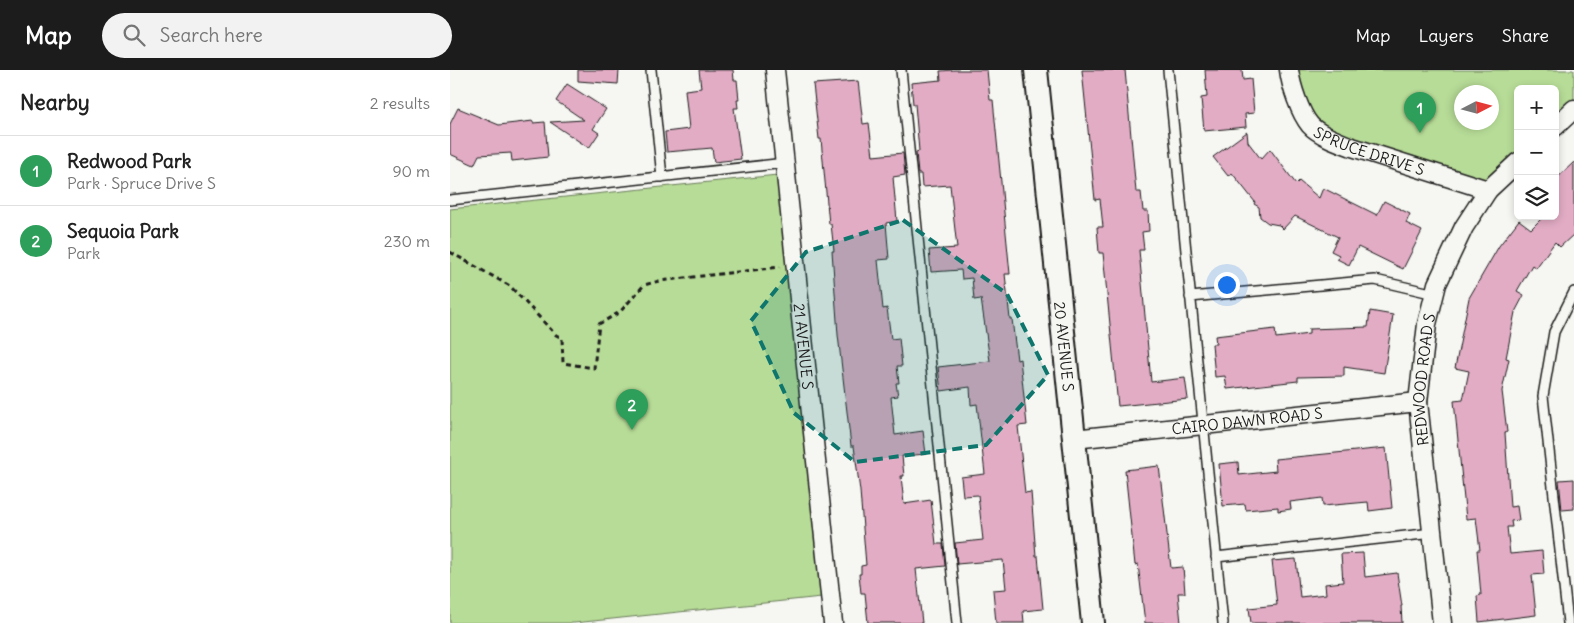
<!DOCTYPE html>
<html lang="en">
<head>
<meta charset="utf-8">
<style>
	:root { --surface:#fff; --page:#f2f2f2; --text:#222; --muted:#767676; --line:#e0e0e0; --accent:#1c1c1c }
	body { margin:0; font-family:Delius,sans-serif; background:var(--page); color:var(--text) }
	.controls { position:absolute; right:15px; top:15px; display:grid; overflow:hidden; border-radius:8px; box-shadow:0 2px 8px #0003 }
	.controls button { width:45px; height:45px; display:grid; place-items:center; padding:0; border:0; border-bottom:1px solid var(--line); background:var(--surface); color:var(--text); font:25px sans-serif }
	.compass { position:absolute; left:1004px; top:15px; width:45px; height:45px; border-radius:50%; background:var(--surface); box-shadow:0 2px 8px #0003; rotate:84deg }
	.you { position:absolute; left:776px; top:214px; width:18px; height:18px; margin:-12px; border:4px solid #fff; border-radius:50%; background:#1a73e8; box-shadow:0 0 0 8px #1a73e833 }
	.badge { display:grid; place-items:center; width:32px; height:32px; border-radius:50%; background:var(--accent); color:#fff; font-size:16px; font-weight:700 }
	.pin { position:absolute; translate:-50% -41px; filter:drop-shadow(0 1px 2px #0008) }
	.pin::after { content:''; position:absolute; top:26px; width:18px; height:15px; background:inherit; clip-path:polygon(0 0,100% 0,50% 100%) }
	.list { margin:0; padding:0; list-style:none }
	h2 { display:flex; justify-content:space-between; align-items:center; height:65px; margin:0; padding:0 20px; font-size:21px }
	h2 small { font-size:16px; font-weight:400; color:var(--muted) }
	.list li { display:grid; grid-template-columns:32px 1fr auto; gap:15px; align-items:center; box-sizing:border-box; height:70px; padding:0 20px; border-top:1px solid var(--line) }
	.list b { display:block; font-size:19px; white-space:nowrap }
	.list p { margin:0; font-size:16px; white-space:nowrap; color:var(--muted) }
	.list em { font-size:16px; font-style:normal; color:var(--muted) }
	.icon { flex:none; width:28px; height:28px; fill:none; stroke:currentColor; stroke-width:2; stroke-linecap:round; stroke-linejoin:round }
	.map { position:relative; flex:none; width:1124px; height:553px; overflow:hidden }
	header { display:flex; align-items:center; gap:30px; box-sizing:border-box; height:70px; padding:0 25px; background:var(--accent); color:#fff }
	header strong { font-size:24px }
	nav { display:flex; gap:28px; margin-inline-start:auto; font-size:18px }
	.search { width:350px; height:45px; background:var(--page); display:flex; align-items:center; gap:12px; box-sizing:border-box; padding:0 18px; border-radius:28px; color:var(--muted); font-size:19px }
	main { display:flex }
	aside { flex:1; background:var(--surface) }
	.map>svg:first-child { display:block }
	.green { fill:#b7dc97; stroke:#6a7c5a; fill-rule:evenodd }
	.building { fill:#e2acc5; stroke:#1c1c1c }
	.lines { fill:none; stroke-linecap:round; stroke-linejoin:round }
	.service-casing { stroke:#1c1c1c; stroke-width:12 }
	.minor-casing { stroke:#1c1c1c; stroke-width:21 }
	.tertiary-casing { stroke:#1c1c1c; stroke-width:26 }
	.path { stroke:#1c1c1c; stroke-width:3; stroke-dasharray:5 4; stroke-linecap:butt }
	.service { stroke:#f6f6f2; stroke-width:9 }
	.minor { stroke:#f6f6f2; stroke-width:18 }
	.tertiary { stroke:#f6f6f2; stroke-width:22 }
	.marked { fill:#0f766e; fill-opacity:0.2; stroke:#0f766e; stroke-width:4; stroke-dasharray:10 6; stroke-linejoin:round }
	.labels { text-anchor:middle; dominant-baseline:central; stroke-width:4; stroke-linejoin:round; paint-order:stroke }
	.street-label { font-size:15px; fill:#1c1c1c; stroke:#f6f6f2 }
</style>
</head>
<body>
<header>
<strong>Map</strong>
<div class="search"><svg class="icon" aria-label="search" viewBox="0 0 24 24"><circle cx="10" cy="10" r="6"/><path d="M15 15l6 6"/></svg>Search here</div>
<nav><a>Map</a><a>Layers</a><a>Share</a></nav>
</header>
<main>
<aside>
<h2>Nearby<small>2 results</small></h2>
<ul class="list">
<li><span class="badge" style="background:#2e9e5b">1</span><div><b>Redwood Park</b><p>Park · Spruce Drive S</p></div><em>90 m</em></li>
<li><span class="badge" style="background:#2e9e5b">2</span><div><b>Sequoia Park</b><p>Park</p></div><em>230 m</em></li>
</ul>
</aside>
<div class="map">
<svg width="1124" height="553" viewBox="0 0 1124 553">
	<rect width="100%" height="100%" fill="#f6f6f2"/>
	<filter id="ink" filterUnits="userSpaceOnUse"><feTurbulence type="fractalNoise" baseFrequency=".02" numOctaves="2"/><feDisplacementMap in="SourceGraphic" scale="10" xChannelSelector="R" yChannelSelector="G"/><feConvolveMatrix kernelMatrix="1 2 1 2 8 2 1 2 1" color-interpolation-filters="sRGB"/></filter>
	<g filter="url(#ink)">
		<path class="green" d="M 839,0 L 1124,0 L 1124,39 L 1105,57 L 1105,19 L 1068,19 L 1068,92 L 1038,120 L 861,56 ZM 1012,22 L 1042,22 L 1042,52 L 1012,52 Z
			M 337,104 L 381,526 L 124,553 L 0,553 L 0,139 Z"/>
		<path class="building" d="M 128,0 L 169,0 L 168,14 L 128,11 Z
			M 249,0 L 283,0 L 284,10 L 287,10 L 289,30 L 287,30 L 288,38 L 284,38 L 291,89 L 264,92 L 262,78 L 217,82 L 215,62 L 239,59 L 235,20 L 251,18 Z
			M 504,0 L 537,0 L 540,30 L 543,30 L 560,204 L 555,204 L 560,249 L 562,249 L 567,290 L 570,289 L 577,355 L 568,356 L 575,423 L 581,422 L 586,486 L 588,486 L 593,539 L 573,541 L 574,553 L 546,553 L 543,520 L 556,519 L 553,490 L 507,494 L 505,473 L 533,470 L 528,425 L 513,426 L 511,407 L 535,404 L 527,334 L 521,335 L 520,317 L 491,321 L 488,297 L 540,291 L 531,229 L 524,230 L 522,208 L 512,209 L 511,200 L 481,202 L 479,180 L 507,178 L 500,115 L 472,117 L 471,104 L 468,104 L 466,82 L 469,81 L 465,34 L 463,34 L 461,13 L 491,10 L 490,1 Z
			M 632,0 L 675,0 L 686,122 L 691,122 L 693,141 L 698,141 L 699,161 L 692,162 L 694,180 L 689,180 L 701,312 L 735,308 L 738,329 L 668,336 L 653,183 L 649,183 L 647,157 L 653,157 L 650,129 L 645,130 Z
			M 755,0 L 792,0 L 793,10 L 801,9 L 804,43 L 795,44 L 796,57 L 754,61 L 751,28 L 757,27 Z
			M 408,11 L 413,54 L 419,53 L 423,86 L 453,83 L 455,105 L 443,107 L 447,151 L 436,153 L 439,189 L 428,190 L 433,239 L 437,238 L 441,269 L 449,268 L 452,296 L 447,296 L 449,313 L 446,313 L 448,326 L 441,327 L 445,365 L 473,361 L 476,384 L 452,386 L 454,406 L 451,406 L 454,434 L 481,430 L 486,474 L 493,474 L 495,496 L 466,499 L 472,553 L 418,553 L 415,523 L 411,523 L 409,504 L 411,504 L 411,496 L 416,495 L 410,421 L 404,376 L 401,376 L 388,265 L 382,181 L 384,181 L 381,154 L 379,154 L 371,69 L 369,69 L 363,14 Z
			M 117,14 L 156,39 L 143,59 L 149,63 L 139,78 L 100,52 L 134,50 L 106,31 Z
			M 8,38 L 49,55 L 83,51 L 83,53 L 95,52 L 98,87 L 62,91 L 61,83 L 29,85 L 24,95 L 0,84 L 0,54 Z
			M 797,62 L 798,72 L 811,89 L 820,79 L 846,114 L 849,111 L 869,128 L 873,118 L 927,145 L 934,131 L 960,144 L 956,153 L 972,161 L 953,199 L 908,177 L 899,195 L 887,189 L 889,185 L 881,181 L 888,167 L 845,146 L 833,159 L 829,155 L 818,153 L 810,147 L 809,137 L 804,134 L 805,132 L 782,103 L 778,106 L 763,87 Z
			M 1124,92 L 1124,164 L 1110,177 L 1105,172 L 1086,198 L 1082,195 L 1067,221 L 1074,225 L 1065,242 L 1056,288 L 1059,289 L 1052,321 L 1057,362 L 1055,363 L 1060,437 L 1067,436 L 1069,450 L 1061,451 L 1062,457 L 1057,457 L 1060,484 L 1092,481 L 1094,504 L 1082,505 L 1086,545 L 1029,552 L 1027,526 L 1031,525 L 1027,480 L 1030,480 L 1026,448 L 1016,449 L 1004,331 L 1013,330 L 1019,301 L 1005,298 L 1019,228 L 1049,176 L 1069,150 L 1081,159 L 1094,146 L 1105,146 L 1105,110 Z
			M 920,241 L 943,245 L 934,303 L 894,297 L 894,306 L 848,307 L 848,311 L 777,319 L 775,306 L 765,307 L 762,274 L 766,274 L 765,266 L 825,259 L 826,268 L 859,264 L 859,259 L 918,257 Z
			M 936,378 L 942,438 L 919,441 L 918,432 L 873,436 L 872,428 L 840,432 L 841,439 L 828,441 L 828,437 L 796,440 L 795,434 L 773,436 L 769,394 L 788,392 L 789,405 L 826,401 L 825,389 Z
			M 709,396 L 721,498 L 733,497 L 735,523 L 728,523 L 731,553 L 695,553 L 688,494 L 685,495 L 675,400 Z
			M 1124,409 L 1124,439 L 1112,440 L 1109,410 Z
			M 913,483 L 915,507 L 947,503 L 952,536 L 951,536 L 952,553 L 801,553 L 799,538 L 827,535 L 822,491 L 846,489 L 850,527 L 876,524 L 875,514 L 893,512 L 891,484 Z"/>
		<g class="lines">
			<g class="service-casing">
				<path id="service" d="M 201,0 L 212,107
					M 451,0 L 507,553
					M 718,0 L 773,553
					M 0,130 L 335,93
					M 740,227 L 925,210 L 985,224
					M 766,487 L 983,463
					M 1118,553 L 1093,326 L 1104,262 L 1124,222"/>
			</g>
			<g class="minor-casing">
				<g id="minor">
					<path id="s1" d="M 325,0 L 383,553"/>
					<path id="s2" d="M 839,0 C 841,16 850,43 860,55 C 869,65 889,72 902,77 L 1038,120"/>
					<path d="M 1105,57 L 1124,39"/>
					<path id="s3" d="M 624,369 L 968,332"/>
					<path id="s4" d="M 992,553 L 968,332 L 977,254 L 987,214 L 1014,157 L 1038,120 L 1068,92"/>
				</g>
			</g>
			<g class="tertiary-casing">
				<g id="tertiary">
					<path id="s5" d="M 586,0 L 643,553"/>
				</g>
			</g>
			<path class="path" d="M 0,182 L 60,216 L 106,265 L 112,268 L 113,293 L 144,298 L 149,254 L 170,242 L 194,215 L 209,211 L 330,197"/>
			<use href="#service" class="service"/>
			<use href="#minor" class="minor"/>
			<use href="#tertiary" class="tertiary"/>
		</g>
	</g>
	<path class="marked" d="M 453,150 L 557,224 L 598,305 L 536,375 L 405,392 L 344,343 L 301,251 L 356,182 Z"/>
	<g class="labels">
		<g class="street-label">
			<text stroke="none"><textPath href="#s2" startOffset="125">SPRUCE DRIVE S</textPath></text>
			<text stroke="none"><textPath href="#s1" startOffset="278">21 AVENUE S</textPath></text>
			<text stroke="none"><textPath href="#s5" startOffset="278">20 AVENUE S</textPath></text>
			<text stroke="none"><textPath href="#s4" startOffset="245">REDWOOD ROAD S</textPath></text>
			<text stroke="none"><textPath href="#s3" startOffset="174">CAIRO DAWN ROAD S</textPath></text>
		</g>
	</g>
</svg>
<div class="controls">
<button>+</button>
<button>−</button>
<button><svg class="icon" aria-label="layers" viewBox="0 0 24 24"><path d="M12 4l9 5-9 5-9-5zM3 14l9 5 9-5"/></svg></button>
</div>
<svg class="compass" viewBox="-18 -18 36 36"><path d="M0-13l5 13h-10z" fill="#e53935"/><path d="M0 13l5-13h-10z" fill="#767676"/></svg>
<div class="you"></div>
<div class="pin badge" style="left:970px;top:63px;background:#2e9e5b">1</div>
<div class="pin badge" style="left:182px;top:360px;background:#2e9e5b">2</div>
</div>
</main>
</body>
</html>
